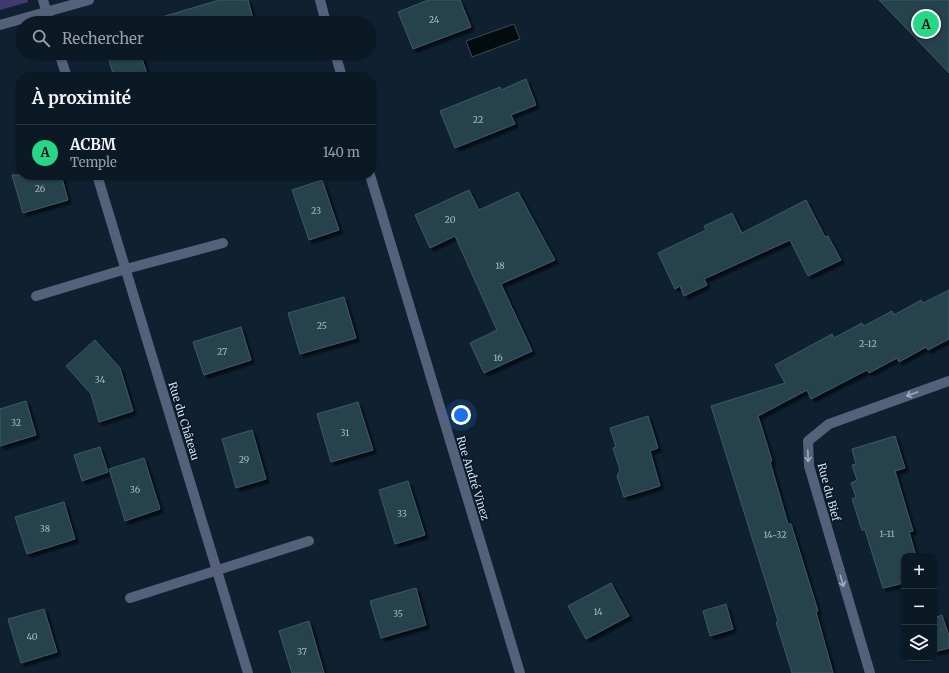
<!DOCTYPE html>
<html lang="fr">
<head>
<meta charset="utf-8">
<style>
	:root { --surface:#0b1925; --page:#192632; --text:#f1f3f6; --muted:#9aa0a7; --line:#2b3842; --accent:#26d886 }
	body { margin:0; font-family:Merriweather,serif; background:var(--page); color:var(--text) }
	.controls { position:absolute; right:12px; bottom:12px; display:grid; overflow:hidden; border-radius:8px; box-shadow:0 1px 3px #0004 }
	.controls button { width:36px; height:36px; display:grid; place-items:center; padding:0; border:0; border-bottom:1px solid var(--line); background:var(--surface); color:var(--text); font:20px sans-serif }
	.you { position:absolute; left:461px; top:415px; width:14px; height:14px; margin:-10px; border:3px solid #fff; border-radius:50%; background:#1a73e8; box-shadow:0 0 0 6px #1a73e833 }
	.badge { display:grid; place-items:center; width:26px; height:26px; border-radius:50%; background:var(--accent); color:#111; font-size:13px; font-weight:700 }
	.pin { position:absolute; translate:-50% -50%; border:2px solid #fff; box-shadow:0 1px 4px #0006 }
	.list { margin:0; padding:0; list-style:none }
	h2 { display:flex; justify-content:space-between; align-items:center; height:52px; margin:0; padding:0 16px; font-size:17px }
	h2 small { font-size:13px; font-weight:400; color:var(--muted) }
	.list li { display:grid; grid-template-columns:26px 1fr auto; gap:12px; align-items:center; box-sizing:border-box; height:56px; padding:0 16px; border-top:1px solid var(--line) }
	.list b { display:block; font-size:15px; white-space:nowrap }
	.list p { margin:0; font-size:13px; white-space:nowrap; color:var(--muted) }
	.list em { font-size:13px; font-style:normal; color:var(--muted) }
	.icon { flex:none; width:22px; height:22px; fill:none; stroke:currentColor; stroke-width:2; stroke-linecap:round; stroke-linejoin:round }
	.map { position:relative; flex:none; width:949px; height:673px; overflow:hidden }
	.search { position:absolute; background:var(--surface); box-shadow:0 1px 3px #0004; left:16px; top:16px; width:360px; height:44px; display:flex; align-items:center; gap:10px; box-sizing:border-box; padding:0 14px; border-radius:22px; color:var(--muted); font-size:15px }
	.panel { position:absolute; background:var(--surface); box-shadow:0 1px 3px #0004; left:16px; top:72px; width:360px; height:108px; border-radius:16px }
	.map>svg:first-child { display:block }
	.green { fill:#3f3b6f }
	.water { fill:#020c0e; stroke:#404b50 }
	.building { fill:#27424e; stroke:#3e5967; filter:url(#shadow) }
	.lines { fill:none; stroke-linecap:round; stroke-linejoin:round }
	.minor { stroke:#55607b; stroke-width:10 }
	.oneway { stroke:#a0acbd }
	.labels { text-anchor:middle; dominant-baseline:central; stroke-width:3; stroke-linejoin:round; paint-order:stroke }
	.number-label { font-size:9px; fill:#a7b7c2 }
	.street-label { font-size:11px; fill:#d2dee9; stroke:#061727 }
</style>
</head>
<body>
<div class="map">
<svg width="949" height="673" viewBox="0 0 949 673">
	<defs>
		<filter id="shadow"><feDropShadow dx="3.5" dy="3.5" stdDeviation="1" flood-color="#0009"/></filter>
	</defs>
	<rect width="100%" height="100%" fill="#0f2131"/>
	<path class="green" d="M 0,0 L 28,0 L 28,2 L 0,10 Z"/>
	<path class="water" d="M 514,24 L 520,39 L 472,57 L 466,41 Z"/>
	<path class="building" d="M 219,0 L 248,0 L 254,23 L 163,23 L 162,17 Z
		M 428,0 L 460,0 L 471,27 L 413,49 L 398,12 Z
		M 879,0 L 949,0 L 949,73 Z
		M 107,53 L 140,53 L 148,77 L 114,77 Z
		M 526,79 L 536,105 L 511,115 L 515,124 L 455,148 L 440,111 L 500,87 L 501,90 Z
		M 12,175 L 61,175 L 68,200 L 23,213 Z
		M 322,180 L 339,230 L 309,240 L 292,190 Z
		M 469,190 L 479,210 L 518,192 L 555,260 L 501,284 L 532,351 L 484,373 L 470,343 L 497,330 L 455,236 L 430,248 L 415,215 Z
		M 806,200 L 825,237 L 828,236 L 841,260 L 808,276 L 790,240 L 704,279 L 707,285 L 684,296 L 680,286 L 675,289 L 658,253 L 706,230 L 704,226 L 732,213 L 742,233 Z
		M 949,290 L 949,339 L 928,350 L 926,347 L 899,362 L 897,358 L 869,373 L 867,370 L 811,399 L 807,390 L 758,416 L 772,461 L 770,462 L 788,524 L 791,524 L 818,611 L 816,612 L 833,673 L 792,673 L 776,622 L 778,621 L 711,406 L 785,383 L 775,365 L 832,334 L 834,338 L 862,323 L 864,326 L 892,311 L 894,315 L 921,300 L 923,303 Z
		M 344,297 L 356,338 L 300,354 L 288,313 Z
		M 241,327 L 251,360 L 204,375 L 193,342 Z
		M 95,340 L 120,368 L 133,411 L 99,422 L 91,394 L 66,366 Z
		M 26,401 L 36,435 L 0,446 L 0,409 Z
		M 358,402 L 373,450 L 331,462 L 317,414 Z
		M 648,416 L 658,448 L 650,451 L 660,486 L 624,497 L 617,476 L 620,470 L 613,448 L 616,447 L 610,428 Z
		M 252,430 L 266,479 L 236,488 L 222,439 Z
		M 895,436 L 905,468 L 895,471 L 913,531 L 909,532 L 916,556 L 904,556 L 904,583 L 883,588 L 865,530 L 862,530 L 852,499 L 856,497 L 851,483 L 857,480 L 852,465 L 856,464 L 852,449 Z
		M 100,447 L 108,472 L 82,481 L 74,455 Z
		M 144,458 L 160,509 L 125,521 L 109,469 Z
		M 408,481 L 425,535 L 395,544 L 379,490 Z
		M 64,502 L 75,539 L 27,554 L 15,517 Z
		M 611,583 L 629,616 L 586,639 L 568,606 Z
		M 416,588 L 426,625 L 381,638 L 370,601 Z
		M 726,604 L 733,629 L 710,636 L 703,611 Z
		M 44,609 L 57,652 L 21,663 L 8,619 Z
		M 942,615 L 949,636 L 949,648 L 934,652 L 934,618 Z
		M 309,621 L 324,673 L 292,673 L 279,631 Z"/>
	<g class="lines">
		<path class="minor" d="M 43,0 L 50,23
			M 320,0 L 326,23
			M 0,25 L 89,0
			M 59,53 L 67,77
			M 335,53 L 342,77
			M 97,175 L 248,673
			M 370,175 L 520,673
			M 36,296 L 126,269 L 223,243
			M 130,598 L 309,541
			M 870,673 L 809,466 L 808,441 L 829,424 L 949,381"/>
	</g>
	<defs><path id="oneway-shaft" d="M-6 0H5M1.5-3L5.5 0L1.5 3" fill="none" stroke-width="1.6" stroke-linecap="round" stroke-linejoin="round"/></defs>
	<g class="oneway">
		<use href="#oneway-shaft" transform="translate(912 394) rotate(160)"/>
		<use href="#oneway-shaft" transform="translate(808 456) rotate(88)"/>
		<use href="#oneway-shaft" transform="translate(842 581) rotate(74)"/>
	</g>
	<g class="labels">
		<g class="number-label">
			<text x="434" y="19">24</text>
			<text x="478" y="119">22</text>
			<text x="40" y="188">26</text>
			<text x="316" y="210">23</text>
			<text x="450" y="219">20</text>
			<text x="500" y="265">18</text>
			<text x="322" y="325">25</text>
			<text x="868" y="343">2-12</text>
			<text x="222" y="351">27</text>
			<text x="498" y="357">16</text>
			<text x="100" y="379">34</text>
			<text x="16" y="422">32</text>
			<text x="345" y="432">31</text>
			<text x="244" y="459">29</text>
			<text x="135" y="489">36</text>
			<text x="402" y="513">33</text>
			<text x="45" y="528">38</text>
			<text x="887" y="533">1-11</text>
			<text x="775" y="534">14-32</text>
			<text x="598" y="611">14</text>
			<text x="398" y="613">35</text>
			<text x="32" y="636">40</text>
			<text x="302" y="651">37</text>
		</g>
		<g class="street-label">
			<text transform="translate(184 421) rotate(73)">Rue du Château</text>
			<text transform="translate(473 478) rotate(73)">Rue André Vinez</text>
			<text transform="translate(829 492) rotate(75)">Rue du Bief</text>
		</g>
	</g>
</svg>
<div class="controls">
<button>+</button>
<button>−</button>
<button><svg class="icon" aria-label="layers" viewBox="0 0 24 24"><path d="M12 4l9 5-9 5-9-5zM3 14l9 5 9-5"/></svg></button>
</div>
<div class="you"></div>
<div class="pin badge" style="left:926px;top:24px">A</div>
<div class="search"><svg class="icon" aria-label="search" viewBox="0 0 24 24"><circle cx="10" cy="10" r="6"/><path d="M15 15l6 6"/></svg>Rechercher</div>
<section class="panel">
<h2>À proximité<small></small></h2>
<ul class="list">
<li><span class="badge">A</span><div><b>ACBM</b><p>Temple</p></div><em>140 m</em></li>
</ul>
</section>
</div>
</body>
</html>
